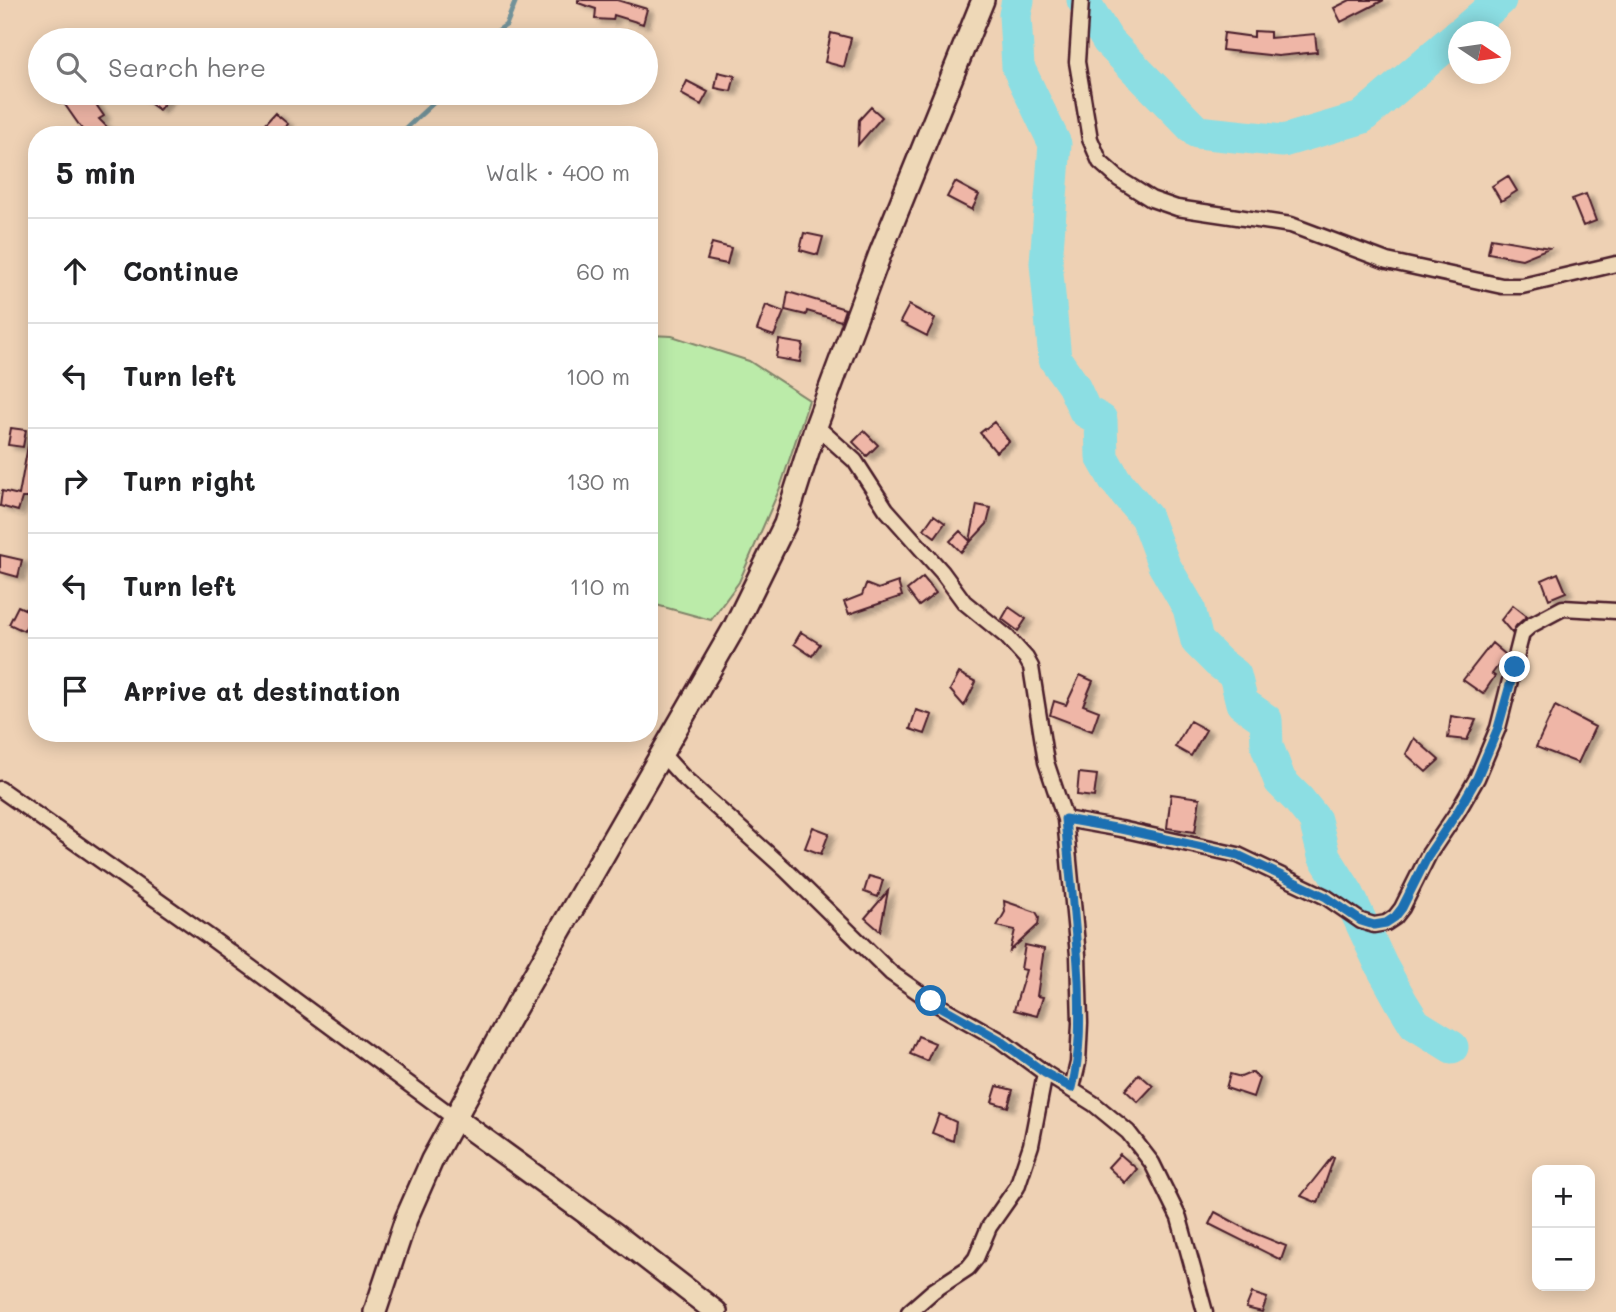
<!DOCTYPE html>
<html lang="en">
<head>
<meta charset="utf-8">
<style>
	:root { --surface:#fff; --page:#f6f6f6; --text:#202124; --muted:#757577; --line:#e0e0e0 }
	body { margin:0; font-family:Mali,sans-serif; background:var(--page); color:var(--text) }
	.controls { position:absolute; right:21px; bottom:21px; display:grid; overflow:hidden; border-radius:14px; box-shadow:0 4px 18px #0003 }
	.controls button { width:63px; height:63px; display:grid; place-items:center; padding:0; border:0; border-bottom:2px solid var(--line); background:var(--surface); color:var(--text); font:35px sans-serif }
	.compass { position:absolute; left:1448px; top:21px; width:63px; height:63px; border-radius:50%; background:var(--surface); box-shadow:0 4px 18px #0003; rotate:103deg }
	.stop { position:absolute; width:21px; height:21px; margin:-16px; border:5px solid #1f6fb2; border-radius:50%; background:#fff }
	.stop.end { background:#1f6fb2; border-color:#fff; box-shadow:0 2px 7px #0008 }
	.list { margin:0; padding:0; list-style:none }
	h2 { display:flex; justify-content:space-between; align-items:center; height:91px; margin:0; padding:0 28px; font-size:30px }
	h2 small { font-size:23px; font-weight:400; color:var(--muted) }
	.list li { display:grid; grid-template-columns:46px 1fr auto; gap:21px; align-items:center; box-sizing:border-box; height:105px; padding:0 28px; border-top:2px solid var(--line) }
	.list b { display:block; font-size:26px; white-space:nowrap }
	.list em { font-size:23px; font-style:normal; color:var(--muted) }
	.icon { flex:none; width:38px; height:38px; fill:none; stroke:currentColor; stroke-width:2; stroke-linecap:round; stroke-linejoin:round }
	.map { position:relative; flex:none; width:1616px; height:1312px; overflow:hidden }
	.search { position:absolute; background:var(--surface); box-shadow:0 4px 18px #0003; left:28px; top:28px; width:630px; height:77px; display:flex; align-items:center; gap:18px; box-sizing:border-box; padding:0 24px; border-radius:38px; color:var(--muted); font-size:26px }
	.panel { position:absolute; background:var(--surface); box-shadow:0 4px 18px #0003; left:28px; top:126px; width:630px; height:616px; border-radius:28px }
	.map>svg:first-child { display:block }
	.green { fill:#bbeba9; stroke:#82856a; stroke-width:2 }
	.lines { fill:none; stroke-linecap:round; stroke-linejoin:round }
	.stream { stroke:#729299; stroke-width:5 }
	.river { stroke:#8cdee3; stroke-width:33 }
	.building { fill:#efb6a7; stroke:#4a1f2b; stroke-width:2; filter:url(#shadow) }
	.street-casing { stroke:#4a1f2b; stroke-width:19 }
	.secondary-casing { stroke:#4a1f2b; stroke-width:26 }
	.street { stroke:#eed8b7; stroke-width:14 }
	.secondary { stroke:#eed8b7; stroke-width:21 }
	.route { stroke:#1f6fb2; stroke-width:9 }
</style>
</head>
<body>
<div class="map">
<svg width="1616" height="1312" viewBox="0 0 1616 1312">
	<defs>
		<filter id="shadow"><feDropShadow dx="6" dy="3.5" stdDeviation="2" flood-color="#0004"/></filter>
	</defs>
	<rect width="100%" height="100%" fill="#eed1b4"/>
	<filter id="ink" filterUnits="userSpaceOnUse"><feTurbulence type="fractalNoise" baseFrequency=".0143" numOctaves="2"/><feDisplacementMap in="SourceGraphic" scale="14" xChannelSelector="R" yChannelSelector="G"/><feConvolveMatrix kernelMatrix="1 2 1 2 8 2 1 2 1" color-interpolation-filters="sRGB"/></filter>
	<g filter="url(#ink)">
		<path class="green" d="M 649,335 L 672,336 L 749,361 L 809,400 L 780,488 L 739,582 L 711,620 L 649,603 Z"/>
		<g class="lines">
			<path class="stream" d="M 494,40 L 496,32 L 506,25 L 516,0
				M 399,135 L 444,93"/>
			<path class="river" d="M 1018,0 L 1015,15 L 1018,67 L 1055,144 L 1046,263 L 1055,359 L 1073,385 L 1085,411 L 1101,420 L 1102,457 L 1115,480 L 1146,517 L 1164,565 L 1189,608 L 1197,641 L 1218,662 L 1235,675 L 1242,703 L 1266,720 L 1267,746 L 1280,781 L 1298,799 L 1315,820 L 1324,856 L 1348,894 L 1381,965 L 1402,1003 L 1415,1024 L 1452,1047
				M 1083,0 L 1108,41 L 1197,132 L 1283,141 L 1361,118 L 1458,35
				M 1463,32 L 1500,0"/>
		</g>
		<path class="building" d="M 578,0 L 617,0 L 647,9 L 643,24 L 614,15 L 613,20 L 595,19 L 596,9 L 578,3 Z
			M 1350,0 L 1384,0 L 1341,22 L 1334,8 Z
			M 1254,31 L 1270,32 L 1270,38 L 1315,34 L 1317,52 L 1278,56 L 1222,50 L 1224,33 L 1254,37 Z
			M 831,33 L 851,38 L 844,67 L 825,62 Z
			M 718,72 L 735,76 L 731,91 L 715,88 Z
			M 687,81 L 708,92 L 701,105 L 681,94 Z
			M 70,93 L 88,93 L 104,116 L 99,119 L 115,135 L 86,135 L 61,99 Z
			M 136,93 L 161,93 L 168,99 L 159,110 Z
			M 871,107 L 882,117 L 858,145 L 859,120 Z
			M 275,113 L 288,124 L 278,135 L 264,125 Z
			M 1508,176 L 1517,191 L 1501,201 L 1492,186 Z
			M 955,182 L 979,195 L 972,210 L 947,197 Z
			M 1586,194 L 1596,221 L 1583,226 L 1572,199 Z
			M 804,233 L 823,237 L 818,255 L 800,250 Z
			M 1491,238 L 1549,248 L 1522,259 L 1488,253 Z
			M 712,243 L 731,248 L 727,264 L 707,260 Z
			M 788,292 L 845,309 L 841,321 L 807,311 L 806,315 L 785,310 Z
			M 766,305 L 784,312 L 774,336 L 757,330 Z
			M 909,305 L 935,319 L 927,336 L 900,322 Z
			M 779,340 L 803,344 L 800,362 L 776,358 Z
			M 994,422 L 1009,441 L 996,452 L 980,433 Z
			M 11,428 L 26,430 L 23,447 L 8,445 Z
			M 864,431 L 878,445 L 867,456 L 853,442 Z
			M 29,440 L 37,441 L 37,498 L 22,498 L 18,511 L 0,506 L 2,491 L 19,495 Z
			M 977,505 L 991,508 L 987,524 L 961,552 L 950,541 L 960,531 L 970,541 Z
			M 934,515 L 945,523 L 935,537 L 924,529 Z
			M 0,555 L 22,560 L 18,577 L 0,572 Z
			M 1558,573 L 1566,592 L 1549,599 L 1542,580 Z
			M 923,577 L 936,593 L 919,606 L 907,590 Z
			M 898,582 L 902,596 L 849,614 L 844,602 L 862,595 L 866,584 L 878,589 Z
			M 1513,605 L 1527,616 L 1516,626 L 1512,633 L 1501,620 Z
			M 18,606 L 33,613 L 24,631 L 9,624 Z
			M 1009,607 L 1026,619 L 1018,631 L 1002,619 Z
			M 801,632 L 820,644 L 812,656 L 794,644 Z
			M 1492,643 L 1506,655 L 1492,674 L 1495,676 L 1483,694 L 1463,680 Z
			M 959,673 L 976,682 L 964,706 L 950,690 Z
			M 1080,675 L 1093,681 L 1083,705 L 1099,711 L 1092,731 L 1050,715 L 1054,701 L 1066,705 Z
			M 1555,706 L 1595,727 L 1578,763 L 1536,747 Z
			M 916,710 L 932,715 L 925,734 L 910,729 Z
			M 1451,716 L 1476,720 L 1467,740 L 1448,738 Z
			M 1190,721 L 1206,730 L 1191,756 L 1175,747 Z
			M 1414,738 L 1439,760 L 1426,772 L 1406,754 Z
			M 1079,773 L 1097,775 L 1094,797 L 1077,795 Z
			M 1171,794 L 1200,798 L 1195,832 L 1167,828 Z
			M 813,827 L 829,833 L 821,854 L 805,848 Z
			M 869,876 L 883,880 L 878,897 L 864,892 Z
			M 888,891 L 880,931 L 865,918 Z
			M 1004,901 L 1036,912 L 1039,917 L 1038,925 L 1010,951 L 1015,930 L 997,926 L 1005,912 Z
			M 1025,945 L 1044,949 L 1037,996 L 1043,997 L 1037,1016 L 1014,1010 L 1026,970 L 1021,969 Z
			M 918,1036 L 935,1043 L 927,1061 L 910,1054 Z
			M 1253,1072 L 1259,1079 L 1253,1097 L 1226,1088 L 1230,1074 L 1241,1077 Z
			M 1139,1074 L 1153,1086 L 1138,1102 L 1125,1090 Z
			M 997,1086 L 1013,1090 L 1008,1107 L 992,1102 Z
			M 939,1114 L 956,1122 L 953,1141 L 932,1133 Z
			M 1120,1154 L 1137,1169 L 1125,1183 L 1108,1167 Z
			M 1332,1157 L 1334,1158 L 1318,1203 L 1301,1196 Z
			M 1215,1212 L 1254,1233 L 1286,1246 L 1281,1260 L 1209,1224 Z
			M 1252,1293 L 1267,1298 L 1262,1312 L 1246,1308 Z"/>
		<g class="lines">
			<g class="street-casing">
				<path id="street" d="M 1081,0 L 1077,62 L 1090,139 L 1100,162 L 1119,179 L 1151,199 L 1177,208 L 1291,225 L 1387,261 L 1502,286 L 1522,286 L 1616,264
					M 816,426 L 855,461 L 886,509 L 942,572 L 964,602 L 1007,637 L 1026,658 L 1031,667 L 1046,762 L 1065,819 L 1078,955 L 1080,1023 L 1078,1063 L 1072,1088
					M 662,754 L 682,776 L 785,869 L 891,973 L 931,1001 L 1000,1040 L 1045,1073 L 1094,1104 L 1128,1132 L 1152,1163 L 1179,1218 L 1205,1312
					M 0,789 L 208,936 L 455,1118
					M 1065,819 L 1121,829 L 1238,855 L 1326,897 L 1361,921 L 1374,925 L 1386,923 L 1395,917 L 1402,908 L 1429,854 L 1458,811 L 1477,778 L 1498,728 L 1522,633 L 1531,625 L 1563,608 L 1616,611
					M 909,1312 L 933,1291 L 968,1268 L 976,1258 L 989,1227 L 1017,1187 L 1031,1145 L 1045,1073"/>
			</g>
			<g class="secondary-casing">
				<path id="secondary" d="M 455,1118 L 615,1234 L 716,1312
					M 375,1312 L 406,1219 L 432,1160 L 508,1021 L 734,628 L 785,524 L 816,426 L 880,254 L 983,0"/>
			</g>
			<use href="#street" class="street"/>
			<use href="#secondary" class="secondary"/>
		</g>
	</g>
	<g class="lines" filter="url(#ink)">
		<path class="route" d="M 931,1001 L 1000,1040 L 1045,1073 L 1072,1088 C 1081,1052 1080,1018 1079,981 C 1076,927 1070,873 1065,819 L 1121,829 L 1238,855 L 1326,897 L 1361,921 L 1374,925 L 1386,923 L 1395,917 L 1402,908 L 1429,854 L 1458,811 L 1477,778 L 1498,728 L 1515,667"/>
	</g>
</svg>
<div class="controls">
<button>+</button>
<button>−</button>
</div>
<svg class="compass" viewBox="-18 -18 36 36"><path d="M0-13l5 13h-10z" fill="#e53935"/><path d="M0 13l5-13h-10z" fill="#757577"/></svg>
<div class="stop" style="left:931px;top:1001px"></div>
<div class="stop end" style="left:1515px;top:667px"></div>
<div class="search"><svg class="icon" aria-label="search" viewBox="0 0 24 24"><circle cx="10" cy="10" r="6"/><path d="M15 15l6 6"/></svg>Search here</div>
<section class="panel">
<h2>5 min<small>Walk · 400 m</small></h2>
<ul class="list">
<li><svg class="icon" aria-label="ahead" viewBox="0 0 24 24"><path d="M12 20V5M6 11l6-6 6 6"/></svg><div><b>Continue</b></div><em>60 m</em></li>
<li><svg class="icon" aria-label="left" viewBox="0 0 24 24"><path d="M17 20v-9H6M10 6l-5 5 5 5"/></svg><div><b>Turn left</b></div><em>100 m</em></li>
<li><svg class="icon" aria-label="right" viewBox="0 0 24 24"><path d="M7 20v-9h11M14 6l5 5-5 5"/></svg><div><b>Turn right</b></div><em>130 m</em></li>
<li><svg class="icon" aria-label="left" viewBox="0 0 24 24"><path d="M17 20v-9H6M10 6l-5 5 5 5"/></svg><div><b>Turn left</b></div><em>110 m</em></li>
<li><svg class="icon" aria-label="arrive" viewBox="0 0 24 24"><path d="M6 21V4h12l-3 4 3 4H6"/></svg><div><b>Arrive at destination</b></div></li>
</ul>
</section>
</div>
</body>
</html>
